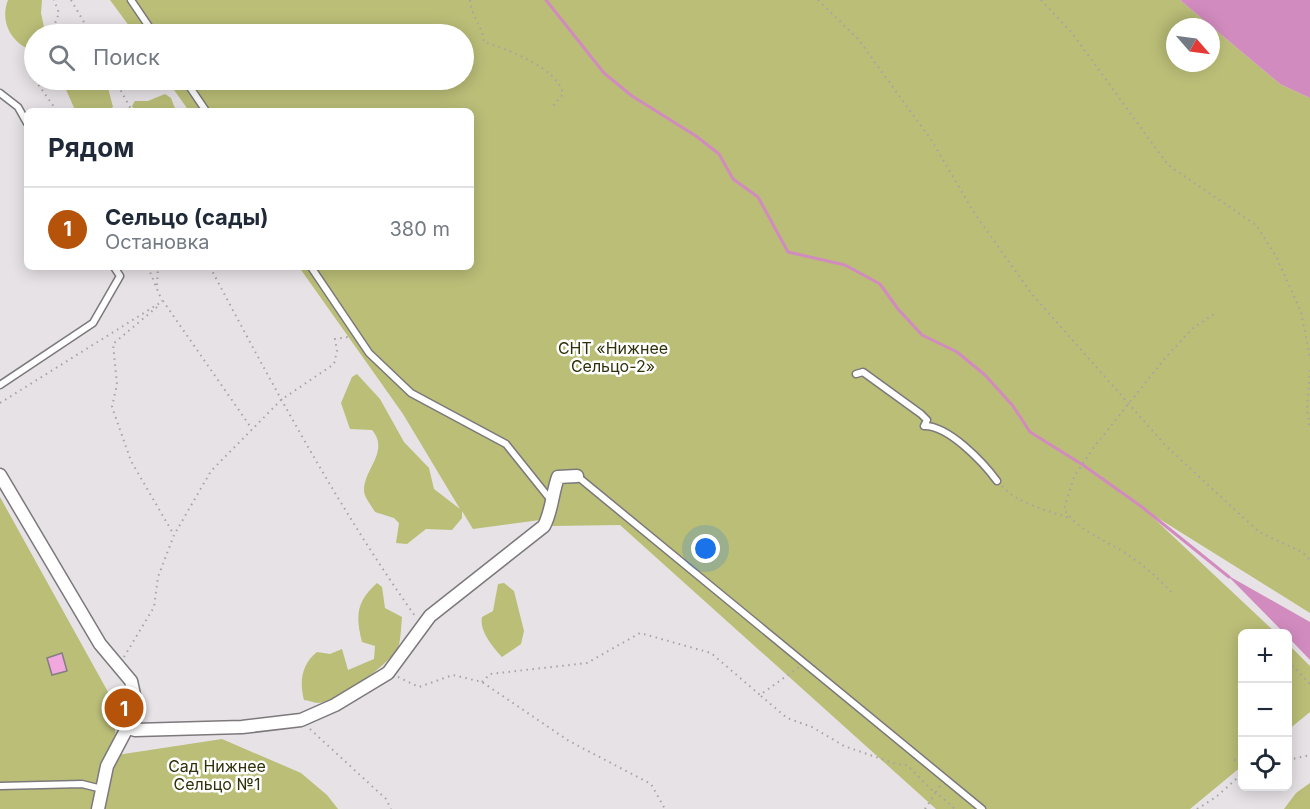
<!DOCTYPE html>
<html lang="ru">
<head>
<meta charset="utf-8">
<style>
	:root { --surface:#fff; --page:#f6f6f7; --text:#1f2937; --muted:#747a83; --line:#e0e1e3; --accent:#b45309 }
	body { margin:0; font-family:Inter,sans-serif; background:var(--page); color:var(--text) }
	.controls { position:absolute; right:18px; bottom:18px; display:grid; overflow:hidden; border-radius:9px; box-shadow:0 3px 15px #0003 }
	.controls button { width:54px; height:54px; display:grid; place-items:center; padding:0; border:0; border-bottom:2px solid var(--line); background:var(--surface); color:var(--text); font:30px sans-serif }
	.compass { position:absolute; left:1166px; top:18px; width:54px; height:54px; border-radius:50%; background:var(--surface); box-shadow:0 3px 15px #0003; rotate:118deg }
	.you { position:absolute; left:706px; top:549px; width:21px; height:21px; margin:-15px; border:4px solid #fff; border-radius:50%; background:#1a73e8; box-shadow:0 0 0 9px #1a73e833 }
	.badge { display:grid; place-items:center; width:39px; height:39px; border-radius:50%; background:var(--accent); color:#fff; font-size:20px; font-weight:700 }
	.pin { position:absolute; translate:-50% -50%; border:3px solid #fff; box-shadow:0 2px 6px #0006 }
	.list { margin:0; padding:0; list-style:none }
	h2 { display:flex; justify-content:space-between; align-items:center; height:78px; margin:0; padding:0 24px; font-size:26px }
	h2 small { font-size:20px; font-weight:400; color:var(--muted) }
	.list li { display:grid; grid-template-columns:39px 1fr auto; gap:18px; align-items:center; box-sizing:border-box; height:84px; padding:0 24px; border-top:2px solid var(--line) }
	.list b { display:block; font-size:22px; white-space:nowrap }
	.list p { margin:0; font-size:20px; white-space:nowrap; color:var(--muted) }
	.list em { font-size:20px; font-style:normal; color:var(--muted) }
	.icon { flex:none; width:33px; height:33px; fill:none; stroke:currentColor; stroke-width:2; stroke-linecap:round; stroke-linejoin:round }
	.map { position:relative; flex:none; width:1310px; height:809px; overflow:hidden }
	.search { position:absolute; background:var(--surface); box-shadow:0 3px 15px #0003; left:24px; top:24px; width:450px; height:66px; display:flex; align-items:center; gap:15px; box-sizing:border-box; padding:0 21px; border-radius:33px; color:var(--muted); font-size:22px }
	.panel { position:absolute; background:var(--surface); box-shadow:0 3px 15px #0003; left:24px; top:108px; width:450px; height:162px; border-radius:9px }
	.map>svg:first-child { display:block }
	.green { fill:#babe77; fill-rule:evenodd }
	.water { fill:#d28bbf }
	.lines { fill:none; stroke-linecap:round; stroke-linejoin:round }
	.stream { stroke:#d28bbf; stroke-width:3 }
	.building { fill:#f1a8de; stroke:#827e81; stroke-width:1.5 }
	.lane-casing { stroke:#7c787b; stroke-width:9 }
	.street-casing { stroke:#7c787b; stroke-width:15 }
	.path { stroke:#a7a3a5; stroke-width:2; stroke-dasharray:1.5 4.5; stroke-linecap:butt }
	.lane { stroke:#fff; stroke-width:6 }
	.street { stroke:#fff; stroke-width:12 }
	.labels { text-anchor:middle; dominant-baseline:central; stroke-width:5; stroke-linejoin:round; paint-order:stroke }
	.park-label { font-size:16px; fill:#31320c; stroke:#fff }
</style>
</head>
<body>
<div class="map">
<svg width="1310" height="809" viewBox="0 0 1310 809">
	<rect width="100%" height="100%" fill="#e7e2e5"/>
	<path class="green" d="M 8,0 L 42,0 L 41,13 L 44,27 L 39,34 L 34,34 L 34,41 L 29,49 C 10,41 0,20 8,0 Z
		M 110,0 L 1180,0 L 1280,84 L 1310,98 L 1310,613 L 1145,510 L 1276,633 L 1242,634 L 1242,766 L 1190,809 L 936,809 L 620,525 L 552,526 L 540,520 L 473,529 L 462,511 L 462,518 L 452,530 L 426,529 L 407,544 L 396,543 L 399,523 L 394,518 L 375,512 C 371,505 364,497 364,490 C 364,469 390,451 372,430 L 350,429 L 341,403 L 352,377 L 357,374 L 380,399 L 404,442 L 429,468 L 434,489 L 460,509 L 403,414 L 299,267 L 471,267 L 471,111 L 189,111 L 167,80 L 464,80 L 464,34 L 135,34 ZM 1175,27 L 1211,27 L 1211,63 L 1175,63 Z
		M 51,80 L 106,80 L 113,107 L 107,111 L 75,110 L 64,85 Z
		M 165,94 L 171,98 L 176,111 L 135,111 L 132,106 L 135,101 L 148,101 Z
		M 0,497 L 113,701 L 117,755 L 222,739 L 301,773 L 327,795 L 338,809 L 0,809 Z
		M 377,583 L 382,587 L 385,608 L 402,617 C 401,626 401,636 399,645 C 393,663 337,702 318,703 C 314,703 308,700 304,700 C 299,681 302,664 317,652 L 330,654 L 342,649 L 348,670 L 374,659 L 375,646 L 362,642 C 355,615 357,601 377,583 Z
		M 504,583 L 514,591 L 524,631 L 521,644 L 502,657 C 493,647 479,631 482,617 L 493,611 L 498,584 Z
		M 1288,644 L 1310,666 L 1310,712 L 1288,730 Z
		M 1310,783 L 1310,809 L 1284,809 L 1296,793 Z"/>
	<path class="water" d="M 1180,0 L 1310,0 L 1310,98 L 1280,84 Z
		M 1227,575 L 1310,622 L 1310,660 L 1288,637 L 1288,634 L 1284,633 Z"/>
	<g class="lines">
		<path class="stream" d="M 546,0 L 604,73 L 632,96 L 696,136 L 719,154 L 733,179 L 758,197 L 788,252 L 845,265 L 880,284 L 898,309 L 922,335 L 957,352 L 985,375 L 1013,406 L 1030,432 L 1083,465 L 1142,507 L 1229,577"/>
	</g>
	<path class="building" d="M 62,653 L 67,671 L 52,675 L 47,658 Z"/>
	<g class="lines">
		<g class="lane-casing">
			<path id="lane" d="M 131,0 L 154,34
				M 185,80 L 206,111
				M 0,93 L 18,107 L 27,123
				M 311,267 L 369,353 L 411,393 L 506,444 L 550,499
				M 856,374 L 863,372 L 921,414 L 927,420 L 924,426 C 948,425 983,462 997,481
				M 0,385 L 93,323 L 120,276 L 114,267
				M 577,476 L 982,809
				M 0,786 L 82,784 L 102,789"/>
		</g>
		<g class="street-casing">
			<path id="street" d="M 0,475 L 100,644 L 131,681 L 135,699 L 134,715 L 107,766 L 98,809
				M 129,728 L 135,730 L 242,727 L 301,720 L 335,705 L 388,673 L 430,616 L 544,526 C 552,511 552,494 558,477 L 577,476"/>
		</g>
		<path class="path" d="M 71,0 L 91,34
			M 470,0 C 471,16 482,25 484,42 C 507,49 558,68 563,94 L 553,106
			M 818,0 L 858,39 L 932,141 L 973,211 L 1031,293 L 1165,445 L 1259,532 L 1302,552 L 1310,560
			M 1041,0 L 1072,33 L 1168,165 L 1256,225 L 1276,256 L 1301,312 L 1310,358
			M 51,34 L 59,13 L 54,0
			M 35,80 L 57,111
			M 115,80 L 132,111
			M 148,267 L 162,301
			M 210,267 C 273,386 337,506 415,616
			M 157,285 L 158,267
			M 157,307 L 113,344 L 117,384 L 112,407 L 131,461 L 174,535
			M 1310,370 L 1307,409 L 1310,429
			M 0,403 L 163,301 L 252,429
			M 1002,486 C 1018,504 1047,510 1069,518
			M 1171,592 C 1154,573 1131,555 1108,543 C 1090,533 1075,526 1064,509 L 1074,477 L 1094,447 L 1166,357 L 1192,329 L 1214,314
			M 1288,653 L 1290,651
			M 124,657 L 154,607 L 158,577 L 174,535 L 211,471 L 281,400 L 334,364 L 337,351 L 335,339 L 348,337
			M 1288,661 L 1310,684
			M 398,677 L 419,687 L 453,675 L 482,682 L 569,741 L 651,784 L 665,809
			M 482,682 L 490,674 L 587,663 L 640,633 L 711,653 L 760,695 L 799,667
			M 761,696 L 787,718 L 812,727 L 844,746 L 896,764 L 907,765 L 935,793
			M 310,729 L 386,799 L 391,809
			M 1234,760 L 1242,763
			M 1288,760 L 1310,755
			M 940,786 L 936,792 L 955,809
			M 925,809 L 936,792
			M 1197,809 L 1216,797 L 1242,774"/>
		<use href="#lane" class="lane"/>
		<use href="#street" class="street"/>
	</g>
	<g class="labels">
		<g class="park-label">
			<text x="613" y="348">СНТ «Нижнее<tspan x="613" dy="18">Сельцо-2»</tspan></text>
			<text x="217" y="766">Сад Нижнее<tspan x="217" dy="18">Сельцо №1</tspan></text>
		</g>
	</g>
</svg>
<div class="controls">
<button>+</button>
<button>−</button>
<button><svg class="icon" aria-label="locate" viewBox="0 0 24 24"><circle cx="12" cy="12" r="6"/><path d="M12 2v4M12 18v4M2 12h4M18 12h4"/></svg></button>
</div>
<svg class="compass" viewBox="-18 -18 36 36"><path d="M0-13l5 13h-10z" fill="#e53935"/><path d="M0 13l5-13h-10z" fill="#747a83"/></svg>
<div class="you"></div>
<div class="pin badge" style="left:124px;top:708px">1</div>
<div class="search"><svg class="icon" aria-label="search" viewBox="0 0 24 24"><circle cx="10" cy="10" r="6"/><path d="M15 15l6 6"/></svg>Поиск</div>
<section class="panel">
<h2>Рядом<small></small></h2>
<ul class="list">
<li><span class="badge">1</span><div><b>Сельцо (сады)</b><p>Остановка</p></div><em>380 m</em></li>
</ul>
</section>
</div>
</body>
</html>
